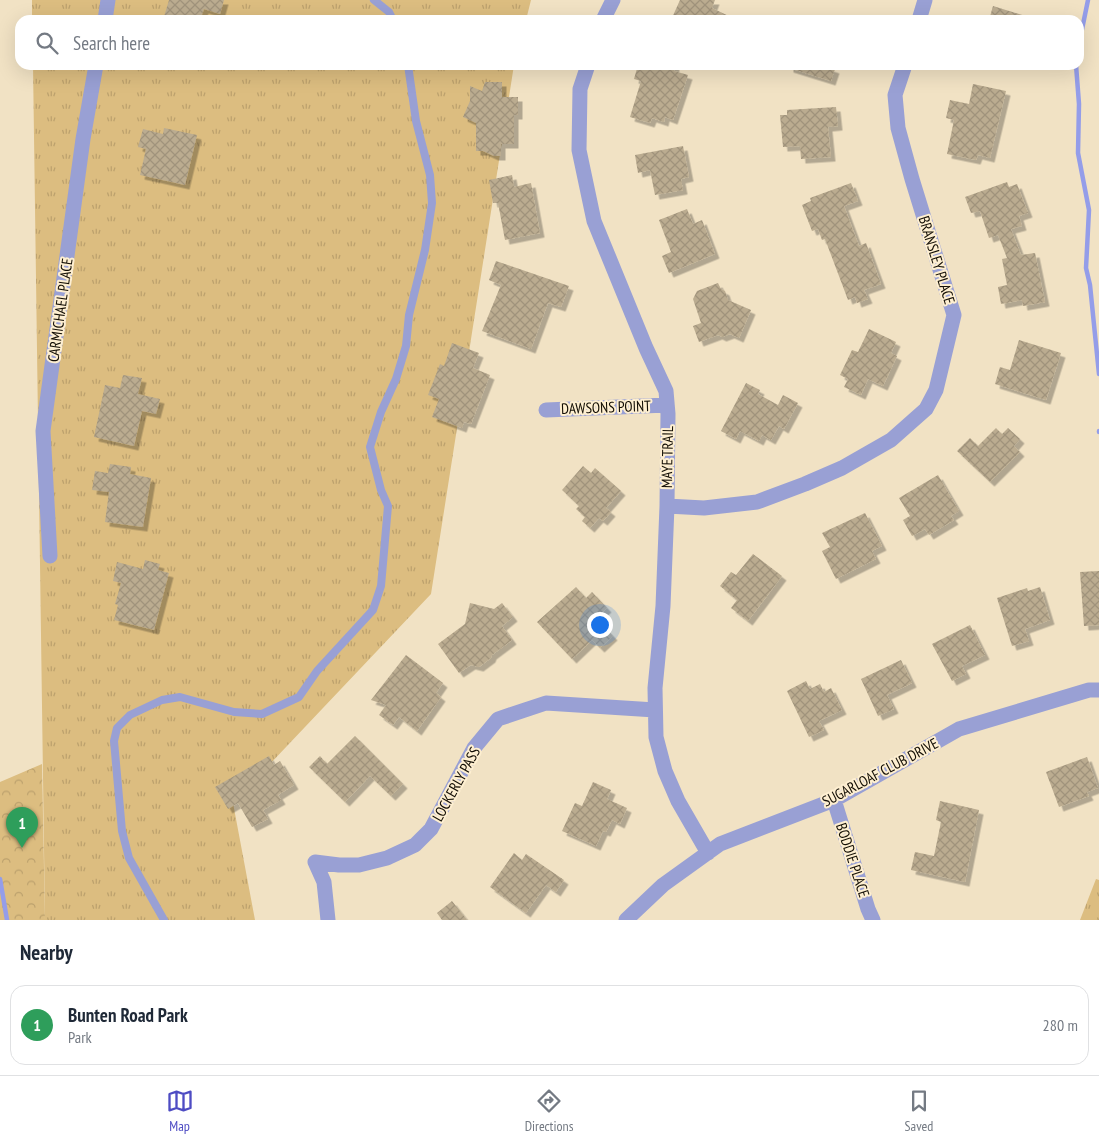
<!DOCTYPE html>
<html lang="en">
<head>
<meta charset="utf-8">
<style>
	:root { --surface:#fff; --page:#f2f2f3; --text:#1f2937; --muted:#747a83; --line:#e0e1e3; --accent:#4e4cc3 }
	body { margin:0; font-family:"PT Sans Narrow",sans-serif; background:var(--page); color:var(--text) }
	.you { position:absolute; left:599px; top:624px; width:18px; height:18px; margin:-12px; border:4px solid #fff; border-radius:50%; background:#1a73e8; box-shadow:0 0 0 8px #1a73e833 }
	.badge { display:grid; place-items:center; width:32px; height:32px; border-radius:50%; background:var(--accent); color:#fff; font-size:16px; font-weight:700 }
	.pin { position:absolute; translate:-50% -41px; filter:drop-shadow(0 1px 2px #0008) }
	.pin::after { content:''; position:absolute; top:26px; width:18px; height:15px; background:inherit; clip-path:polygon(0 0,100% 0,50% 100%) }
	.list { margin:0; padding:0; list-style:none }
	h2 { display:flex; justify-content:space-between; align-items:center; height:65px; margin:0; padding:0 20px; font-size:21px }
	h2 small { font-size:16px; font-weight:400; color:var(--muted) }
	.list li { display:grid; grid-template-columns:32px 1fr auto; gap:15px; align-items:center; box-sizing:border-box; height:80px; margin:0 10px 10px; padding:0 10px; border:1px solid var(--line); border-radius:15px }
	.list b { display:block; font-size:19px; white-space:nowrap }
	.list p { margin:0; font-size:16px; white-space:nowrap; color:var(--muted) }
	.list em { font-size:16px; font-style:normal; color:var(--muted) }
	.icon { flex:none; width:28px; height:28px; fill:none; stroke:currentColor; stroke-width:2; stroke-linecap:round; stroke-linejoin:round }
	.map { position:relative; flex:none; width:1099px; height:920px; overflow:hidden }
	.search { position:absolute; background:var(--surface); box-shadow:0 5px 20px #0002; left:15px; right:15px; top:15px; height:55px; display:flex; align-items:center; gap:12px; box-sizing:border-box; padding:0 18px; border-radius:15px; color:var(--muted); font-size:19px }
	.sheet { height:155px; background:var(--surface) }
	nav { display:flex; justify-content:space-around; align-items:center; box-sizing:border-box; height:70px; border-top:1px solid var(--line); background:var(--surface); font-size:14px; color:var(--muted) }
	nav a { display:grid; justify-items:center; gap:2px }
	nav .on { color:var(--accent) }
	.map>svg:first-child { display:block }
	.grass { fill:url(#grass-tufts) }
	.park { fill:url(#park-crowns) }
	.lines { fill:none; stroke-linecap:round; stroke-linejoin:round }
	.stream { stroke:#949de9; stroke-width:4.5 }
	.building { fill:url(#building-cross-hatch); filter:url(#shadow) }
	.service { stroke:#99a0d4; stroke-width:8 }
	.minor { stroke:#99a0d4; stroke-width:15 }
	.labels { text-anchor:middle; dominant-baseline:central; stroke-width:4; stroke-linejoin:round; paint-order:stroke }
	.street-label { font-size:15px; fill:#120d04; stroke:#feefd1 }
</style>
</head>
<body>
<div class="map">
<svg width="1099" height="920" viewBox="0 0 1099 920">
	<defs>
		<pattern id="grass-tufts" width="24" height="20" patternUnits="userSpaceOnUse" patternTransform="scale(1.25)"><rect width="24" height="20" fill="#dcbd80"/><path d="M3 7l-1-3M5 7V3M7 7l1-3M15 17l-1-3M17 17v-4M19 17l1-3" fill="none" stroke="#bca16d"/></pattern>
		<pattern id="park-crowns" width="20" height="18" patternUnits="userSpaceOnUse" patternTransform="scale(1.25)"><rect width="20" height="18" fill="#dcbd80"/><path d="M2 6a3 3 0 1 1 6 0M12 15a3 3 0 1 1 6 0" fill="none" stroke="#bca16d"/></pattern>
		<pattern id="building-cross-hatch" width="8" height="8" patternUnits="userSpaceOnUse" patternTransform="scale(1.25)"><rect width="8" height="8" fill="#bbac90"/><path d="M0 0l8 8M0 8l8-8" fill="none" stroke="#a0937b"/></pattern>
		<filter id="shadow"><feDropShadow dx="4.5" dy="4.5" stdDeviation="0" flood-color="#0004"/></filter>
	</defs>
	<rect width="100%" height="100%" fill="#f1e2c4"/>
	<path class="grass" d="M 32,0 L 531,0 L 526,20 L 32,20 Z
		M 33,65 L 514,65 L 431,594 L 233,803 L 255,920 L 45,920 Z
		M 1096,879 L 1099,880 L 1099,920 L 1080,920 Z"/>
	<path class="park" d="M 42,764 L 45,920 L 0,920 L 0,782 Z"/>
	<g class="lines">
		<path class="stream" d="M 1079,44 L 1088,0
			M 1076,65 L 1079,104 L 1078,153 L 1089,210 L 1086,268 L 1090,285 L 1099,374
			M 1099,431 L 1099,432
			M 0,879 L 7,920"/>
	</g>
	<path class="building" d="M 169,0 L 224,0 L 220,14 L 204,9 L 200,20 L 163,20 Z
		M 680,0 L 715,0 L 712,8 L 737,20 L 671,20 Z
		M 993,6 L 1029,17 L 1029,20 L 989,20 Z
		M 638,65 L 675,65 L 674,71 L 688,75 L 673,120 L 665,117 L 664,122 L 652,118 L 650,123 L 630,117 L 641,81 L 634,79 Z
		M 789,65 L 830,65 L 829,67 L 835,69 L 831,81 L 789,68 Z
		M 485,82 L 502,82 L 502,97 L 518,97 L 518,115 L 514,115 L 514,144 L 501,144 L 501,156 L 494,156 L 483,151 L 476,151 L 476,123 L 463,117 L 470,101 L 470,86 L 482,91 Z
		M 973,84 L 1006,91 L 990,158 L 978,155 L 976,160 L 947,154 L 954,120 L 946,118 L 950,100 L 969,104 Z
		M 836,107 L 838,126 L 828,127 L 831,157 L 801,159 L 800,146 L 783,147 L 780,115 L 787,115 L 787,110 Z
		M 164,128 L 197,135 L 185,185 L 140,175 L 146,149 L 138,147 L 143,129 L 163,134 Z
		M 683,146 L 689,177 L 681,179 L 683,190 L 655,195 L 650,170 L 638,173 L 635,155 Z
		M 512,175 L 514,187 L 531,183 L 540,233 L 505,240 L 498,203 L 493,203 L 489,180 Z
		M 1007,182 L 1009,187 L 1017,184 L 1028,213 L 1019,216 L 1022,226 L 1011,229 L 1021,255 L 1035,253 L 1045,302 L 1023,306 L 1022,300 L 1001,304 L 998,287 L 1007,285 L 1002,259 L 1007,258 L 998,235 L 989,238 L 980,211 L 971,213 L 965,197 Z
		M 851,183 L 858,201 L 844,206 L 859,246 L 866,243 L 881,284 L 864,290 L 868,299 L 857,303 L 855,297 L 848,300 L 825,239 L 822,240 L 818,229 L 812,231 L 802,205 L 811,201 L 810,198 Z
		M 687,209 L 693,224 L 702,220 L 715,254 L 669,273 L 662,256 L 671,252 L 659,220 Z
		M 496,261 L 569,286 L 561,307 L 548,303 L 531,349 L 482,331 L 501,285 L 489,280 Z
		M 718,283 L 721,289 L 725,291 L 728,300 L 751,310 L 739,338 L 730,334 L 722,337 L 718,335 L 699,342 L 693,326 L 701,323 L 693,299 L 697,291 Z
		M 869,329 L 896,342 L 891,353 L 897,356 L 883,386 L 868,379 L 861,395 L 844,387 L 848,379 L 840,375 L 852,350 L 858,352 Z
		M 1019,340 L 1061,353 L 1046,400 L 995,384 L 1000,367 L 1010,370 Z
		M 452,343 L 479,353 L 473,368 L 490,375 L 471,424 L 464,422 L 462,428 L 432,417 L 439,399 L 428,395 L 440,364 L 444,366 Z
		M 123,375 L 142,378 L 138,394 L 160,399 L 156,414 L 142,411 L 134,446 L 94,437 L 105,385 L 120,388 Z
		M 746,383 L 760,390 L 758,394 L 778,405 L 783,395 L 798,403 L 784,429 L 779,426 L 771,440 L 762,435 L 759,441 L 740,431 L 736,439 L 721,431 Z
		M 996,428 L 1002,434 L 1008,428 L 1020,439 L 1014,446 L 1020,452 L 990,482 L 957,451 L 970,438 L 978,446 Z
		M 110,464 L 131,467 L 130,474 L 151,478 L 143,527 L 105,522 L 109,492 L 92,490 L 95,471 L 108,473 Z
		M 583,466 L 591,473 L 595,468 L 621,491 L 606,508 L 611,512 L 603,521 L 599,518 L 590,528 L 582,521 L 585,517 L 576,509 L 579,506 L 562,490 Z
		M 938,475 L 959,511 L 951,516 L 954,520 L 929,535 L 925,529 L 912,536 L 903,520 L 910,516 L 899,498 Z
		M 865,513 L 882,546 L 872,551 L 876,559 L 836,579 L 822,551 L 830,547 L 822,533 Z
		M 753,554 L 782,576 L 748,621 L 731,608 L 737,600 L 720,586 L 731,572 L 736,575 Z
		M 145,560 L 160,564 L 158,570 L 169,573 L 154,630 L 114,620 L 118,605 L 115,604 L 121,583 L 113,581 L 117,562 L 143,569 Z
		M 1099,571 L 1099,625 L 1084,626 L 1080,572 Z
		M 576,587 L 586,598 L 592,592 L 607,608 L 596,618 L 613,636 L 600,648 L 592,640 L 572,659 L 537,622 Z
		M 1040,587 L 1050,620 L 1025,629 L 1029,641 L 1012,646 L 997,598 L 1027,588 L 1028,591 Z
		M 470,603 L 494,609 L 502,603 L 513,617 L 502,626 L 512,640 L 492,655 L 491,658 L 479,667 L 471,665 L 459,673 L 438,644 L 465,624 Z
		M 970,625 L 985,655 L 962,666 L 966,674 L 952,681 L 932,644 Z
		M 406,655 L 443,683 L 436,693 L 441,697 L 417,731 L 399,717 L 393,725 L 379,715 L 386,705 L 371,700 Z
		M 901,660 L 912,683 L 887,695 L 894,709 L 878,716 L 861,679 Z
		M 806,681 L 810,689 L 820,684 L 824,692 L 831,688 L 842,710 L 819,721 L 824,730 L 809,737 L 787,691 Z
		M 355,736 L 403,784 L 391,796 L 370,776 L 345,802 L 309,767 L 320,756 L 327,764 Z
		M 269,756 L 274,765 L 280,761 L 294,785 L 278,795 L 281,800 L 263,810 L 268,819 L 252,827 L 238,803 L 228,809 L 215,787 Z
		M 1087,757 L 1098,788 L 1087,792 L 1089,796 L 1059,807 L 1046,772 Z
		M 593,782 L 611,790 L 607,799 L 627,808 L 620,824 L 612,820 L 606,832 L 603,831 L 596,846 L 562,831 L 575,803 L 582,806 Z
		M 940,801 L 979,810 L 965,882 L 911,870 L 915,852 L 934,856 L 941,822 L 936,820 Z
		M 514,853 L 522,860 L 526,854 L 564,880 L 556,892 L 546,885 L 526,913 L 490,887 Z
		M 452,901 L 467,920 L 442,920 L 437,913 Z"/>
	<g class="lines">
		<path class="service" d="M 374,0 L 389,12 L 393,20
			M 164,920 L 129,858 L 122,831 L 114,741 L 117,728 L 130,715 L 162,700 L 180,697 L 234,712 L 262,714 L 299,697 L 317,671 L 373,610 L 381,586 L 388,506 L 381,490 L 370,447 L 381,412 L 396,379 L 406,346 L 409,315 L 425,250 L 432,203 L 430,175 L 416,121 L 408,65"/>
		<path class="minor" d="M 105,20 L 108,0
			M 603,20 L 613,0
			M 919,20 L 925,0
			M 588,65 L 580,89 L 579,150 L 594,221 L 646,348 L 666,391 L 668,414 L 667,506 L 663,606 L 655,688 L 656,737 L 665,771 L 678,801 L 708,853
			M 546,410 L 667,405
			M 667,506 L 704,508 L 757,502 L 805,484 L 842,468 L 891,440 L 926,409 L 936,390 L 954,315 L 912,179 L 898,128 L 895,95 L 905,65
			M 50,556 L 43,431 L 83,139 L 96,65
			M 834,800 L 868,909 L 873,920
			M 328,920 L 324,882 L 315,862 L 339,865 L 359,865 L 387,858 L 415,845 L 431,829 L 474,748 L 498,719 L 546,703 L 655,710
			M 626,920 L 663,885 L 720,844 L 834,800 L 959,729 L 1089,690 L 1099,690"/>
	</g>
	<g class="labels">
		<g class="street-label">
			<text transform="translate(937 260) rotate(73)">BRANSLEY PLACE</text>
			<text transform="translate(60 310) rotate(-82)">CARMICHAEL PLACE</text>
			<text transform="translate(606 407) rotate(-2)">DAWSONS POINT</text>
			<text transform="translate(667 457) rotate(-89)">MAYE TRAIL</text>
			<text transform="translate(880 772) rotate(-28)">SUGARLOAF CLUB DRIVE</text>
			<text transform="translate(456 784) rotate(-61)">LOCKERLY PASS</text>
			<text transform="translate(853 860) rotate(72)">BODDIE PLACE</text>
		</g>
	</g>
</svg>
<div class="you"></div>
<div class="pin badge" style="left:22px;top:848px;background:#2e9e5b">1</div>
<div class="search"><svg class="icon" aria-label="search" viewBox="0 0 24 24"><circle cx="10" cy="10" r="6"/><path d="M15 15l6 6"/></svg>Search here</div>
</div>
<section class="sheet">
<h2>Nearby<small></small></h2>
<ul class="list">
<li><span class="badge" style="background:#2e9e5b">1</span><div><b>Bunten Road Park</b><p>Park</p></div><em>280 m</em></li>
</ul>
</section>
<nav>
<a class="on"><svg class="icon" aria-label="map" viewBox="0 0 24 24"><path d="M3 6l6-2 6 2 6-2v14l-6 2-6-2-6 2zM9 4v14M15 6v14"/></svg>Map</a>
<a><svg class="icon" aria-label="directions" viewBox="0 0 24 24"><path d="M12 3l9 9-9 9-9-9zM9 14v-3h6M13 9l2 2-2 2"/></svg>Directions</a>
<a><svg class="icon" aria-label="saved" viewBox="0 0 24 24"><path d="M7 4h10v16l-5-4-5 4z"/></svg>Saved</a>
</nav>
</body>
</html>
